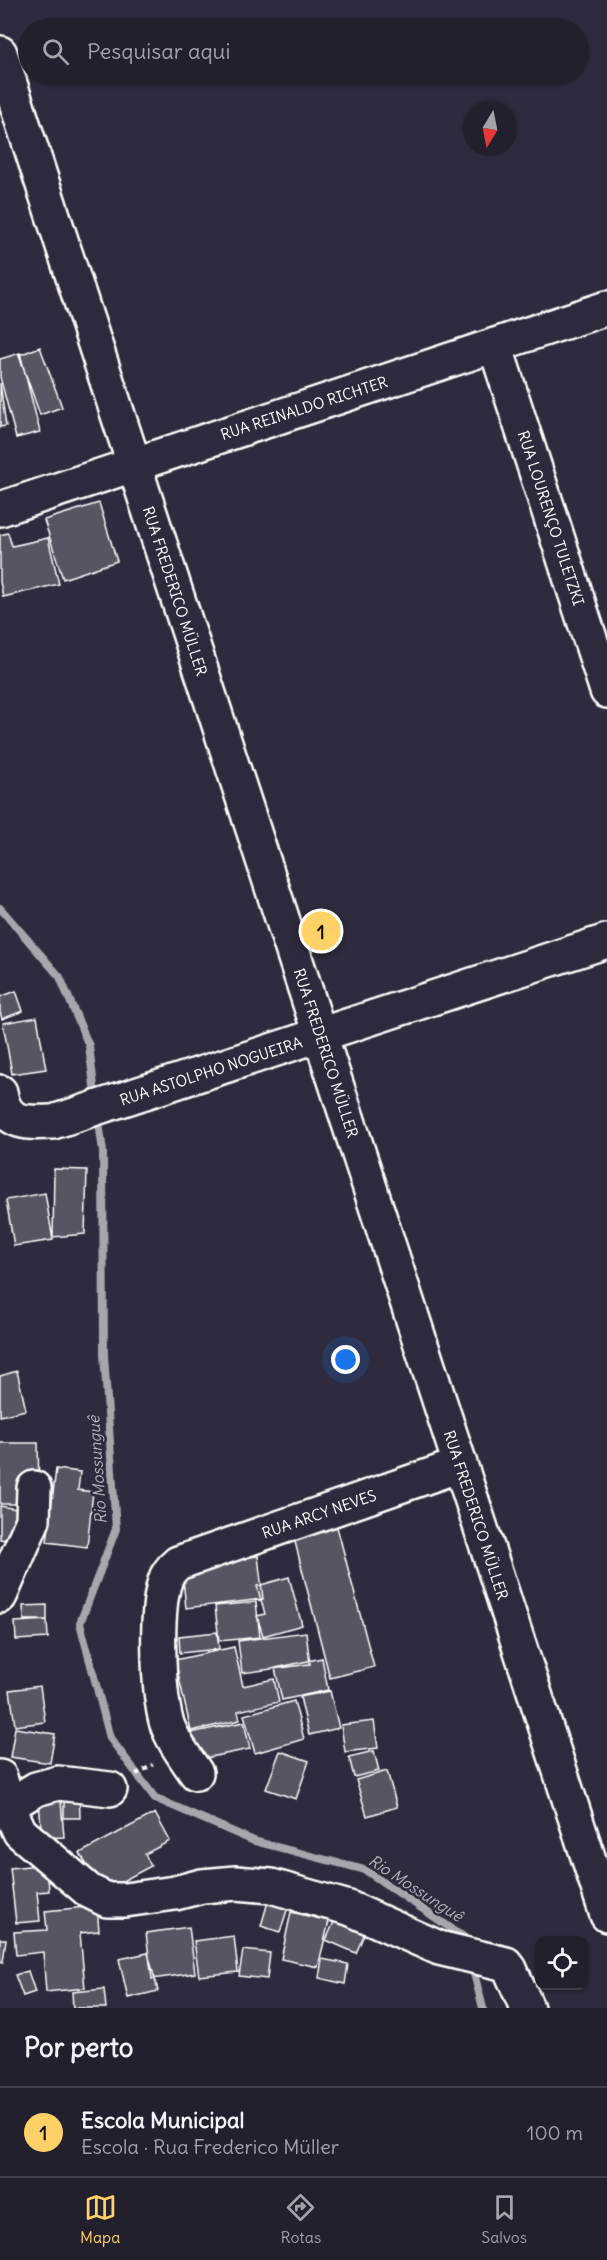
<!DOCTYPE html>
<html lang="pt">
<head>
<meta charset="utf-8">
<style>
	:root { --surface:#23202e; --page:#2f2d3a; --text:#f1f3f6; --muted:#a3a3aa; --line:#403e4a; --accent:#ffd166 }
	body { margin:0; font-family:Delius,sans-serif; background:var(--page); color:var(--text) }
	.controls { position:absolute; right:18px; bottom:18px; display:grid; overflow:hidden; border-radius:12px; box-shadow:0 2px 4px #0004 }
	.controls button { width:54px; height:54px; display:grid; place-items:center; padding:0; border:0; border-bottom:2px solid var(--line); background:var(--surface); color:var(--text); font:30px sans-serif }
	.compass { position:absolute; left:463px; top:102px; width:54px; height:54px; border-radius:50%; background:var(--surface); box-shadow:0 2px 4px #0004; rotate:190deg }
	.you { position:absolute; left:346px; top:1360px; width:21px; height:21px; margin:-15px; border:4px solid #fff; border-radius:50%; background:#1a73e8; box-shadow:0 0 0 9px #1a73e833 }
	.badge { display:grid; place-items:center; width:39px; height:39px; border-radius:50%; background:var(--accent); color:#111; font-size:20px; font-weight:700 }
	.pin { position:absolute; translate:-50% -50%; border:3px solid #fff; box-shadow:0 2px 6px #0006 }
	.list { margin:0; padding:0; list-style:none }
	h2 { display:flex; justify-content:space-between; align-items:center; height:78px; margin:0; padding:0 24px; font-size:26px }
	h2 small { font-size:20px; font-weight:400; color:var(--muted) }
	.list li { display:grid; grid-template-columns:39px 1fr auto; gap:18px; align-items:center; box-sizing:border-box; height:90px; padding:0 24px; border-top:2px solid var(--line) }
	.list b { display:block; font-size:22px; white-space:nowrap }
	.list p { margin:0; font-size:20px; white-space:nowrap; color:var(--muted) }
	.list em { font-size:20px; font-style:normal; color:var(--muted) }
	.icon { flex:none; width:33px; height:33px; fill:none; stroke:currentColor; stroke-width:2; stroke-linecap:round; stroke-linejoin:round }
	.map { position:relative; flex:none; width:607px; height:2008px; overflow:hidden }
	.search { position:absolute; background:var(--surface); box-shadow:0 2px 4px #0004; left:18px; right:18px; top:18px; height:66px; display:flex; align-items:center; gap:15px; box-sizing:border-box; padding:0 21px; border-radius:33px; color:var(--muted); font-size:22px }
	.sheet { height:168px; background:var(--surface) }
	nav { display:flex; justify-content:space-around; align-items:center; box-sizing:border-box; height:84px; border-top:2px solid var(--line); background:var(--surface); font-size:16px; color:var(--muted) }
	nav a { display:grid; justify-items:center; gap:3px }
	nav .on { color:var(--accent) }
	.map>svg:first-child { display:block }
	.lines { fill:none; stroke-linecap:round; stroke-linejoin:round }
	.stream { stroke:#a7a6ad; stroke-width:8 }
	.building { fill:#595564; stroke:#fff; stroke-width:1.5 }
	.minor-casing { stroke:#fff; stroke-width:38 }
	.path { stroke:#fff; stroke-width:4; stroke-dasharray:4.5 4.5; stroke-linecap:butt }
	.minor { stroke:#2f2a3d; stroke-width:33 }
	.labels { text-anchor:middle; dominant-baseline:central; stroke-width:5; stroke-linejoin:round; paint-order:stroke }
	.street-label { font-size:15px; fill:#fff; stroke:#2f2a3d }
	.water-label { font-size:16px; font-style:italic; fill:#b6b4bb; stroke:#2f2a3d }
</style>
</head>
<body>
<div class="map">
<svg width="607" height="2008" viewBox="0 0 607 2008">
	<rect width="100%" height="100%" fill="#2f2a3d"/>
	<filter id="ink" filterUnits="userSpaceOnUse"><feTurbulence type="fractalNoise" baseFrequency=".0167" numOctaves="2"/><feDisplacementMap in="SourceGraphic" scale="12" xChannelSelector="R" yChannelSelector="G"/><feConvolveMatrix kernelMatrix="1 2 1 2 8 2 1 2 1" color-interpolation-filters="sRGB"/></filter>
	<g filter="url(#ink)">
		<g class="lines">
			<path class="stream" d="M 0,908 L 60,977 L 89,1046 L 96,1102
				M 98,1115 L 103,1152 L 104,1355 L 116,1529 L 80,1623 L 110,1738 L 155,1798 L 254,1841 L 365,1870 L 464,1937 L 466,1947
				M 471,1962 L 483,2008"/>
		</g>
		<path class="building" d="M 40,347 L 62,407 L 40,415 L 19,355 Z
			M 20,353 L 40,432 L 16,438 L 0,377 L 0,359 Z
			M 0,383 L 6,426 L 0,427 Z
			M 99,503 L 117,561 L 63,579 L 44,520 Z
			M 8,533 L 12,546 L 48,538 L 59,584 L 3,597 L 0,582 L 0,535 Z
			M 16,991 L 23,1011 L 2,1019 L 0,1012 L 0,997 Z
			M 37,1017 L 46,1069 L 12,1074 L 3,1023 Z
			M 54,1169 L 87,1170 L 85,1234 L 53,1237 Z
			M 45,1193 L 53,1240 L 14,1246 L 6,1200 Z
			M 17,1371 L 26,1410 L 0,1416 L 0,1376 Z
			M 0,1443 L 38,1443 L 39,1486 L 25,1504 L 0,1504 Z
			M 56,1469 L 80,1472 L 78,1490 L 93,1492 L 87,1547 L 47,1542 Z
			M 0,1506 L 17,1509 L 11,1541 L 0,1539 Z
			M 337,1527 L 374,1667 L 330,1678 L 294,1538 Z
			M 258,1556 L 263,1599 L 186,1608 L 182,1570 L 232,1564 L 232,1559 Z
			M 289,1577 L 302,1625 L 263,1636 L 257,1616 L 265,1614 L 257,1586 Z
			M 256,1602 L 260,1637 L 219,1641 L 215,1606 Z
			M 47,1605 L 47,1620 L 24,1620 L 23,1606 Z
			M 47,1620 L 48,1638 L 16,1640 L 15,1622 Z
			M 217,1632 L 219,1649 L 180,1653 L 179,1636 Z
			M 306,1632 L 310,1664 L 242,1673 L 238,1641 Z
			M 234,1647 L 243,1686 L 274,1679 L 279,1702 L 238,1711 L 240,1720 L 191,1731 L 175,1660 Z
			M 322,1658 L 328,1690 L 282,1700 L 275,1668 Z
			M 40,1686 L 45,1722 L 15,1726 L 10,1690 Z
			M 330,1691 L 339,1728 L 309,1735 L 300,1697 Z
			M 294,1701 L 304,1739 L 255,1753 L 244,1715 Z
			M 374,1721 L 378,1748 L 345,1752 L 341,1725 Z
			M 244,1722 L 250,1749 L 191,1761 L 185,1734 Z
			M 15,1728 L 55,1734 L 50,1763 L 10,1757 Z
			M 280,1751 L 309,1761 L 296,1799 L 266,1789 Z
			M 374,1751 L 379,1771 L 354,1777 L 349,1757 Z
			M 387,1771 L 397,1807 L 367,1816 L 356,1780 Z
			M 79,1789 L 80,1818 L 64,1818 L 64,1799 Z
			M 61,1801 L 64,1837 L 42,1838 L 39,1802 Z
			M 155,1813 L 170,1841 L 145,1854 L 151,1866 L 102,1892 L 80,1853 Z
			M 47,1864 L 49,1891 L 37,1892 L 40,1921 L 16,1923 L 10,1868 Z
			M 271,1891 L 291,1898 L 280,1932 L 261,1926 Z
			M 97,1906 L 99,1931 L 80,1933 L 85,1988 L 46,1992 L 43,1952 L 16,1955 L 14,1932 L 47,1930 L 45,1911 Z
			M 341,1906 L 371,1919 L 356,1953 L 326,1940 Z
			M 291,1912 L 329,1921 L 318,1967 L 281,1959 Z
			M 189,1927 L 195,1973 L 152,1979 L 146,1933 Z
			M 234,1936 L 238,1972 L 199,1976 L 194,1941 Z
			M 0,1939 L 6,1939 L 3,1962 L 0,1961 Z
			M 243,1950 L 270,1953 L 267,1979 L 239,1976 Z
			M 148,1953 L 158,1991 L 128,1998 L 119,1959 Z
			M 322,1959 L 348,1964 L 345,1984 L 319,1978 Z
			M 28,1971 L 35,1992 L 23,1996 L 15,1975 Z
			M 104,1989 L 106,2008 L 73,2008 L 72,1992 Z"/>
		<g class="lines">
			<g class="minor-casing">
				<path id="minor" d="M 0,53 L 607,1915
					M 495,345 L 607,691
					M 0,509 L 607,308
					M 0,1092 C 5,1125 25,1123 53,1122 L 607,941
					M 0,1596 L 33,1520 L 34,1488
					M 196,1773 C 185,1757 172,1740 166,1721 C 158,1689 155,1612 165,1581 C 167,1573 172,1568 178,1563 L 460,1465
					M 0,1777 L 8,1806 L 20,1832 L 89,1891 L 107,1900 L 125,1900 L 175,1893 L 202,1886 L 236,1883 L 271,1886 L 349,1908 L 439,1948 L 506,1964 L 510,1969 L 527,2008
					M 8,1806 L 36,1789 L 58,1783 L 110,1789"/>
			</g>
			<path class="path" d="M 136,1774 L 153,1765"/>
			<use href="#minor" class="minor"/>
		</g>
	</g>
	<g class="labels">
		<g class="street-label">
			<text transform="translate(304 408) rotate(-18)">RUA REINALDO RICHTER</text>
			<text transform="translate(551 518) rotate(72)">RUA LOURENÇO TULETZKI</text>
			<text transform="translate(175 591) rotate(72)">RUA FREDERICO MÜLLER</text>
			<text transform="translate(326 1053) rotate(72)">RUA FREDERICO MÜLLER</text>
			<text transform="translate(211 1071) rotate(-18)">RUA ASTOLPHO NOGUEIRA</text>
			<text transform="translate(319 1514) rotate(-19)">RUA ARCY NEVES</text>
			<text transform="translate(476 1515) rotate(72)">RUA FREDERICO MÜLLER</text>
		</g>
		<g class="water-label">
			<text transform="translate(97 1470) rotate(-94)">Rio Mossunguê</text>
			<text transform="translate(416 1888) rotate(33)">Rio Mossunguê</text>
		</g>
	</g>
</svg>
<div class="controls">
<button><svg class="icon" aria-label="locate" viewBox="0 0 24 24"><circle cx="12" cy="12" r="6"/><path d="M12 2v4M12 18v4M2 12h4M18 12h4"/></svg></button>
</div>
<svg class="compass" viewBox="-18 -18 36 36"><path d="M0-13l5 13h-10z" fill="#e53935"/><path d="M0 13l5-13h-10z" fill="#a3a3aa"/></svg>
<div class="you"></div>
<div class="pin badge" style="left:321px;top:931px">1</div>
<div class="search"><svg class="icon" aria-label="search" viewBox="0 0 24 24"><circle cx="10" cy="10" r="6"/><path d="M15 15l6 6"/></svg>Pesquisar aqui</div>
</div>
<section class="sheet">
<h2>Por perto<small></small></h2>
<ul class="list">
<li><span class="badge">1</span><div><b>Escola Municipal</b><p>Escola · Rua Frederico Müller</p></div><em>100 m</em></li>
</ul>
</section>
<nav>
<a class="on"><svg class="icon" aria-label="map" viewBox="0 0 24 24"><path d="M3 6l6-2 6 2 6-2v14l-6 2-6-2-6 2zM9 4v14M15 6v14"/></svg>Mapa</a>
<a><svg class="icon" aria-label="directions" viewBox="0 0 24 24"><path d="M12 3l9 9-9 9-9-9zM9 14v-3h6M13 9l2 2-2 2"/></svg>Rotas</a>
<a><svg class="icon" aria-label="saved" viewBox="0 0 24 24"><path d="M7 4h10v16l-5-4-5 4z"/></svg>Salvos</a>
</nav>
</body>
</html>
